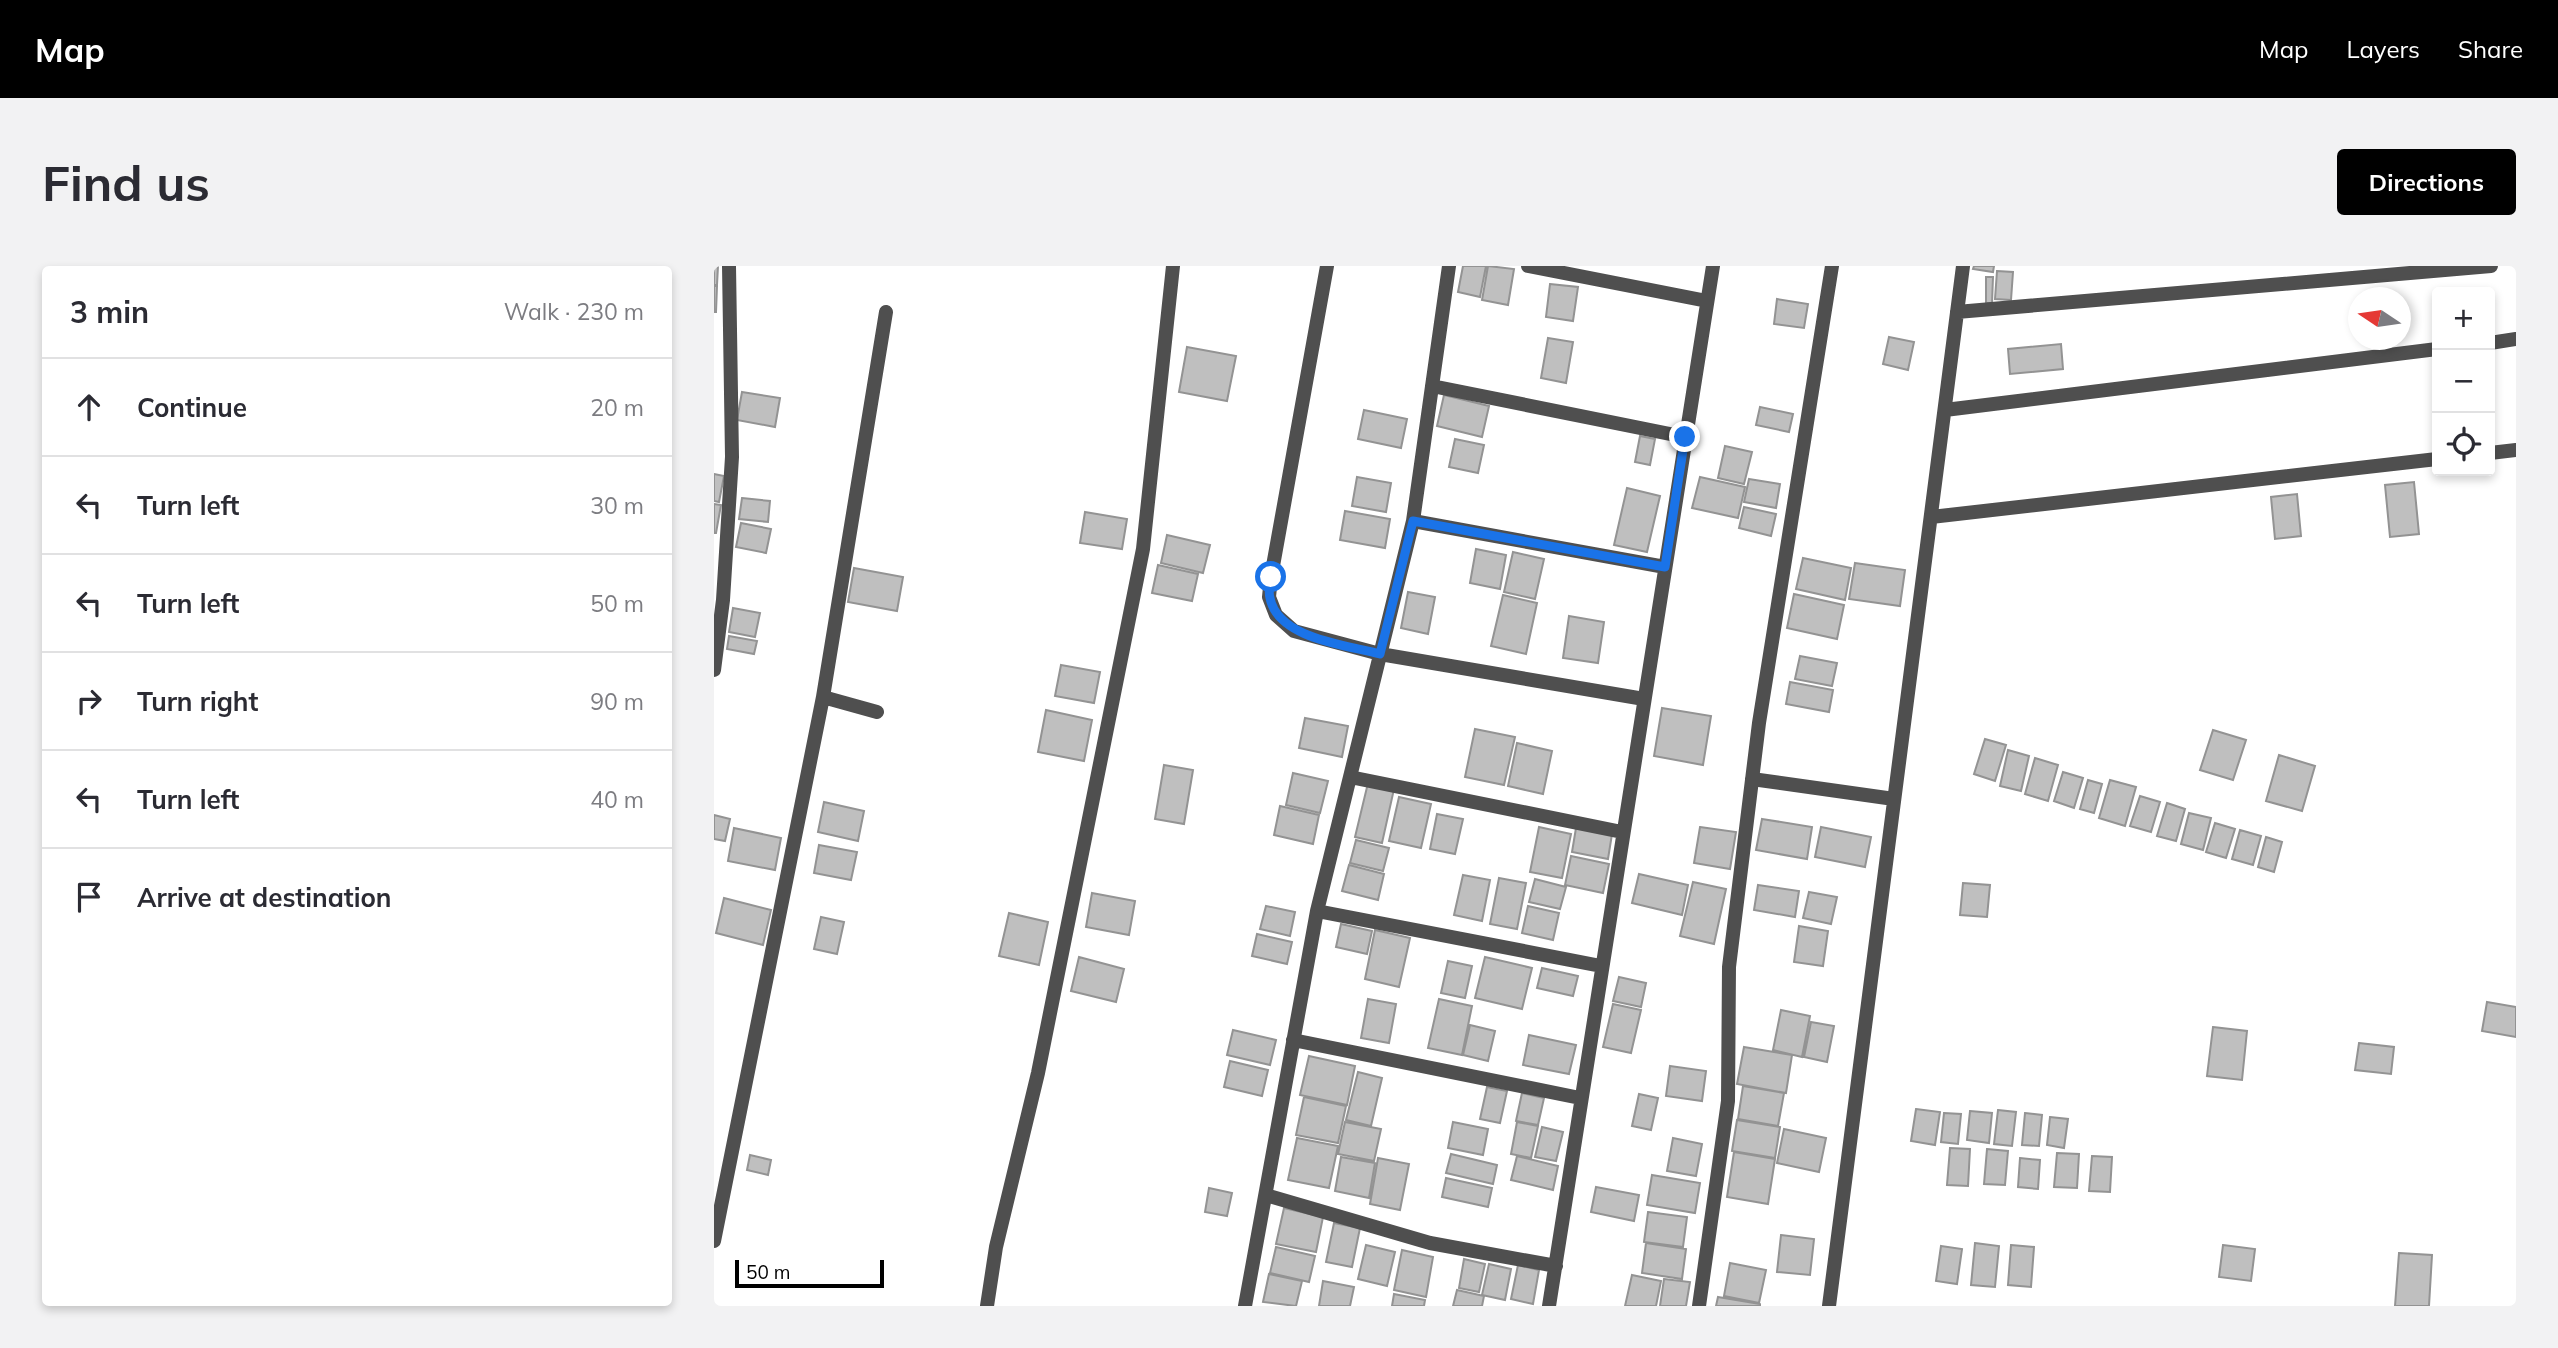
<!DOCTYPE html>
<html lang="en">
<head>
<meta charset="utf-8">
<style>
	:root { --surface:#fff; --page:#f2f2f3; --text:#2b2b33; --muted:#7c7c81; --line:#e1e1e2; --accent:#000 }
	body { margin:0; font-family:Mulish,sans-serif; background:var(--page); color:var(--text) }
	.controls { position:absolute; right:21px; top:21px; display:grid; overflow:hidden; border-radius:7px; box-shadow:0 4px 10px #0003 }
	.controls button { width:63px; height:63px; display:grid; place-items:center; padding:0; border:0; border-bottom:2px solid var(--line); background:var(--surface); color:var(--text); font:35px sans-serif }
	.compass { position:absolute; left:1634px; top:21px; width:63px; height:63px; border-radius:50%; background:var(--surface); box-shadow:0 4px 10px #0003; rotate:283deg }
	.scale { position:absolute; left:21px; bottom:18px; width:149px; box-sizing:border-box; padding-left:7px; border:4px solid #000; border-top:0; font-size:19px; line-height:24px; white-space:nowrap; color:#000; -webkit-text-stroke:5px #fff; paint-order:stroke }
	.stop { position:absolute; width:21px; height:21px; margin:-16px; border:5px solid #1a73e8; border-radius:50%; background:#fff }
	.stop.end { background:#1a73e8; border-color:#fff; box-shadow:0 2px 7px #0008 }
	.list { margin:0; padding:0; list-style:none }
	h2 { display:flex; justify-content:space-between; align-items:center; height:91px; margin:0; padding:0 28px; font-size:30px }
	h2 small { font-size:23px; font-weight:400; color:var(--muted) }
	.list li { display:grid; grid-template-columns:46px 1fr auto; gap:21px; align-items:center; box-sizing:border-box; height:98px; padding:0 28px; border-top:2px solid var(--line) }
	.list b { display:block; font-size:26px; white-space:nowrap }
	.list em { font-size:23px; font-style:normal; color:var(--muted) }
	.icon { flex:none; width:38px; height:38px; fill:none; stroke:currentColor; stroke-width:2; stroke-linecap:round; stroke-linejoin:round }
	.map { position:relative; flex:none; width:1802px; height:1040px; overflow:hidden; border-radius:7px }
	header { display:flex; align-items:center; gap:42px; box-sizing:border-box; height:98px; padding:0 35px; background:var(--accent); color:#fff }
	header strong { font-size:33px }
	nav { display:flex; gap:38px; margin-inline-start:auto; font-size:24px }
	.intro { display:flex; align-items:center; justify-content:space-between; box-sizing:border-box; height:168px; padding:0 42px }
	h1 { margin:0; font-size:49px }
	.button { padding:18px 32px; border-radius:7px; background:var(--accent); color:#fff; font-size:24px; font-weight:700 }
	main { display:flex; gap:42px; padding:0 42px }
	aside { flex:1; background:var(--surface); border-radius:7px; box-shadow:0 4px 10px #0003 }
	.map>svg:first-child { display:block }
	.building { fill:#bfbfbf; stroke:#939393; stroke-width:2 }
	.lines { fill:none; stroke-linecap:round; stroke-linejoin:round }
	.street { stroke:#4f4f4f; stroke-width:14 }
	.route { stroke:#1a73e8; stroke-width:9 }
</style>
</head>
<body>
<header>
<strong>Map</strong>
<nav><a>Map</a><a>Layers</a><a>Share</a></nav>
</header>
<div class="intro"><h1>Find us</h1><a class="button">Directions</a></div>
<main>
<aside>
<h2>3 min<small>Walk · 230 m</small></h2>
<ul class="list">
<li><svg class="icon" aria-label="ahead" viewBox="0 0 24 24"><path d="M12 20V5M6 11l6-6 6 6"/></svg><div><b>Continue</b></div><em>20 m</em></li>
<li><svg class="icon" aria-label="left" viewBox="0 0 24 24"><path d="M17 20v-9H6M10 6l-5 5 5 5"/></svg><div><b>Turn left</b></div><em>30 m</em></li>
<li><svg class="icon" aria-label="left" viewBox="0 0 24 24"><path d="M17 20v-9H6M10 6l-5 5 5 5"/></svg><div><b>Turn left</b></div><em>50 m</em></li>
<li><svg class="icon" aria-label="right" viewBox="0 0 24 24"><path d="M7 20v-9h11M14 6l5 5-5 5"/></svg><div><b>Turn right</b></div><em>90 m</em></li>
<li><svg class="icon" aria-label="left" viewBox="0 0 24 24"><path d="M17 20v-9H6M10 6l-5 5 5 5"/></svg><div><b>Turn left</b></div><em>40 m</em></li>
<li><svg class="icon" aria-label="arrive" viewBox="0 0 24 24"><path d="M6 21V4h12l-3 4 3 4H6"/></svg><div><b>Arrive at destination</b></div></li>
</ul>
</aside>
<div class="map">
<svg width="1802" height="1040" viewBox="0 0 1802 1040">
	<rect width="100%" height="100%" fill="#fff"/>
	<path class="building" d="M 0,0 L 4,0 L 3,19 L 0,19 Z
		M 749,0 L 772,0 L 766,31 L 744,26 Z
		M 774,0 L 800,3 L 794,39 L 768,34 Z
		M 1260,0 L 1280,0 L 1279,6 L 1259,3 Z
		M 1283,5 L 1299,6 L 1297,34 L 1281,33 Z
		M 1272,11 L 1279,11 L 1278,37 L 1272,37 Z
		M 836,18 L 864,21 L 859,55 L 832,51 Z
		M 0,20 L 3,20 L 2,46 L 0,46 Z
		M 1063,33 L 1094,38 L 1090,62 L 1060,58 Z
		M 1175,71 L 1200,76 L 1194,104 L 1169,98 Z
		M 834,72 L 859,76 L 852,117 L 827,112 Z
		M 1347,78 L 1349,103 L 1296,108 L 1294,83 Z
		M 473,81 L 522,90 L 513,135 L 465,126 Z
		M 28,126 L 66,132 L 61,161 L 23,154 Z
		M 730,129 L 775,140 L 768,171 L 723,160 Z
		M 1046,141 L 1079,148 L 1075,166 L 1042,159 Z
		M 650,144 L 693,153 L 687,182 L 644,173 Z
		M 926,170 L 941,173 L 936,199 L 921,196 Z
		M 741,173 L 770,179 L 764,207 L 735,201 Z
		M 1011,180 L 1038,186 L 1030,218 L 1004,212 Z
		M 0,208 L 10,210 L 5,236 L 0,235 Z
		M 643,211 L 677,217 L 672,246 L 638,240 Z
		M 986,211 L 1031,221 L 1024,252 L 978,242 Z
		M 1035,213 L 1066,218 L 1062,242 L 1030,236 Z
		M 1700,216 L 1705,268 L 1676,271 L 1671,219 Z
		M 913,222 L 946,230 L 933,286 L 900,279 Z
		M 1583,228 L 1587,270 L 1561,273 L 1557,231 Z
		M 28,232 L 56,235 L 54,256 L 25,253 Z
		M 0,238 L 7,239 L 2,267 L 0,267 Z
		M 1030,241 L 1062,248 L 1057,270 L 1025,262 Z
		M 631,245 L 676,253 L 671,282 L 626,274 Z
		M 371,246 L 413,253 L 408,283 L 366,277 Z
		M 27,257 L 57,263 L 52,287 L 22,281 Z
		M 453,269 L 496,279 L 489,307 L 447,297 Z
		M 762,283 L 792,289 L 786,323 L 756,317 Z
		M 799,286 L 830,293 L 821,333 L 790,326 Z
		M 1089,292 L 1137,302 L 1131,334 L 1082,323 Z
		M 1141,297 L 1191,304 L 1186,340 L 1135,333 Z
		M 444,299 L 484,308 L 478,335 L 438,327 Z
		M 140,302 L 189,311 L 183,345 L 134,336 Z
		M 694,326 L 721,331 L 714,368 L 687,362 Z
		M 1080,328 L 1130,339 L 1123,373 L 1073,362 Z
		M 789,329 L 823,337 L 812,388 L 777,380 Z
		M 19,342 L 46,347 L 41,371 L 15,366 Z
		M 855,350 L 890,356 L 884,397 L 849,392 Z
		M 15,370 L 43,375 L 40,388 L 13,383 Z
		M 1086,390 L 1123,397 L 1118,420 L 1081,413 Z
		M 347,399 L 386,406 L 380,437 L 341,430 Z
		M 1076,416 L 1119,424 L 1115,446 L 1072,438 Z
		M 948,442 L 997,450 L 989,499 L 940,490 Z
		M 332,444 L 378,454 L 370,495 L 324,486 Z
		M 591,452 L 634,460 L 628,491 L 585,482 Z
		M 761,463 L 801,471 L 790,519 L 751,511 Z
		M 1499,464 L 1532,474 L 1519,514 L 1486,504 Z
		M 1271,473 L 1292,479 L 1281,515 L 1260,508 Z
		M 803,477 L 838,485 L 829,528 L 794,520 Z
		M 1294,484 L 1315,490 L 1307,525 L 1286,520 Z
		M 1565,489 L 1601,500 L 1588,545 L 1552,535 Z
		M 1321,492 L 1344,499 L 1334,535 L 1311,528 Z
		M 450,499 L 479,504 L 470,558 L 441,553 Z
		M 1349,506 L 1369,512 L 1360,542 L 1340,535 Z
		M 579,507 L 614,515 L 606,547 L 572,539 Z
		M 1374,514 L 1388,518 L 1380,547 L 1366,543 Z
		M 1396,514 L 1422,521 L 1411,560 L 1385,552 Z
		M 654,517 L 680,523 L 668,577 L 641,571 Z
		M 1426,530 L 1446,536 L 1437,566 L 1416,560 Z
		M 685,531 L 717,538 L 707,582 L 675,575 Z
		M 110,536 L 150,545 L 144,575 L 104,566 Z
		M 1453,537 L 1471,543 L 1462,575 L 1443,570 Z
		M 566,540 L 605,549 L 599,578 L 560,569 Z
		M 1475,547 L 1497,552 L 1489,584 L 1467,578 Z
		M 723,548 L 749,553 L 741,588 L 716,583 Z
		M 0,549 L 16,553 L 11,575 L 0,573 Z
		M 1048,553 L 1098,561 L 1093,593 L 1042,584 Z
		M 1501,557 L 1521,563 L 1512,592 L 1492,586 Z
		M 825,561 L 857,568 L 848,612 L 816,606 Z
		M 986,561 L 1022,566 L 1016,603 L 980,597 Z
		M 1107,561 L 1157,571 L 1151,601 L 1101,591 Z
		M 20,562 L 67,572 L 61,604 L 14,595 Z
		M 862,562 L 898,568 L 894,593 L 858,586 Z
		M 1526,564 L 1547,570 L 1539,599 L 1518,593 Z
		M 1552,571 L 1568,576 L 1560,606 L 1544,601 Z
		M 642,574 L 675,582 L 669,605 L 636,597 Z
		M 105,579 L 143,586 L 137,614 L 100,607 Z
		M 857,590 L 895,598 L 889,627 L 851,619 Z
		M 635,599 L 670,608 L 664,634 L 628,625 Z
		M 925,608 L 974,619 L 968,649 L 918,637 Z
		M 749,609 L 776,614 L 768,655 L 740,649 Z
		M 785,612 L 812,617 L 803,663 L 776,658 Z
		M 821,613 L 852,621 L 846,643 L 815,636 Z
		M 979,616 L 1012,623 L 1000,678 L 966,670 Z
		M 1249,617 L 1276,619 L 1273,651 L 1246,649 Z
		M 1044,619 L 1085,625 L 1081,651 L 1040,644 Z
		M 1095,626 L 1123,631 L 1117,658 L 1089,652 Z
		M 378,627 L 421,635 L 415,669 L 372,661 Z
		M 10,632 L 57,644 L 49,679 L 2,667 Z
		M 552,640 L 581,646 L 576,670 L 546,663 Z
		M 814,640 L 845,647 L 839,674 L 808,667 Z
		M 295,647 L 334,656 L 325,699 L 285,690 Z
		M 107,651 L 130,656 L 123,688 L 100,683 Z
		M 627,658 L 658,665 L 653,688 L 622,681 Z
		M 1085,660 L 1114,665 L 1109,700 L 1080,696 Z
		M 661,664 L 696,672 L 685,721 L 651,713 Z
		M 543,668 L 578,676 L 573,698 L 538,690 Z
		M 365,691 L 410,703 L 402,736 L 357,725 Z
		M 771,691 L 818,702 L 808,743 L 761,732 Z
		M 734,695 L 758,700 L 751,732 L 727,727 Z
		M 828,702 L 864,710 L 859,730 L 823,722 Z
		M 905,711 L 932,717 L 927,741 L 899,735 Z
		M 654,733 L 682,738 L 675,777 L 647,772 Z
		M 725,733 L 758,740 L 748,789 L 714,782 Z
		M 1773,736 L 1802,741 L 1802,771 L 1768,765 Z
		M 899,738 L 927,744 L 917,787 L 889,781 Z
		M 1067,744 L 1096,750 L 1088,791 L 1059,784 Z
		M 1097,756 L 1120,760 L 1113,796 L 1090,791 Z
		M 756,759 L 781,765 L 774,795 L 749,789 Z
		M 1499,761 L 1533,765 L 1528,814 L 1493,810 Z
		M 519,764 L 562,774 L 556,799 L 513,789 Z
		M 815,769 L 862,779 L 855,808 L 809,799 Z
		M 1645,777 L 1680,781 L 1677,808 L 1641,804 Z
		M 1030,781 L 1078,789 L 1072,827 L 1023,818 Z
		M 595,790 L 641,800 L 633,839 L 586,829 Z
		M 516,795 L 554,804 L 548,830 L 510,821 Z
		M 956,800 L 992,805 L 988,835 L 952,830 Z
		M 644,806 L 668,812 L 657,860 L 632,854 Z
		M 1029,820 L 1070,827 L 1064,860 L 1024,853 Z
		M 773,821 L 793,825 L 786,857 L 766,853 Z
		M 808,827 L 830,832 L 824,859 L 802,855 Z
		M 925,828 L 944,832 L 937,864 L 918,860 Z
		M 590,831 L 632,840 L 624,877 L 582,869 Z
		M 1202,843 L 1226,846 L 1221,879 L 1197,875 Z
		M 1284,844 L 1302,846 L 1298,880 L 1280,878 Z
		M 1256,845 L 1278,847 L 1275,877 L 1253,874 Z
		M 1230,847 L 1247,848 L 1244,878 L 1227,876 Z
		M 1311,847 L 1328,849 L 1325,880 L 1308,879 Z
		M 1336,851 L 1354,853 L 1350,882 L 1333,879 Z
		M 1023,854 L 1066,861 L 1061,892 L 1018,885 Z
		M 631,856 L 667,863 L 660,895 L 624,888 Z
		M 739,856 L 774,863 L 769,889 L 734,882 Z
		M 803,856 L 824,860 L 817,892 L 797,888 Z
		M 828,861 L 849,866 L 842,895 L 821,891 Z
		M 1070,863 L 1112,872 L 1105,906 L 1063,897 Z
		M 583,872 L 624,880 L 615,922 L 574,914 Z
		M 959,872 L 988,878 L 982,910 L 953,905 Z
		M 1236,882 L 1256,883 L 1254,920 L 1233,919 Z
		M 1273,883 L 1294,885 L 1291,919 L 1270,918 Z
		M 1020,886 L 1061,893 L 1054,938 L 1013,931 Z
		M 1343,887 L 1365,888 L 1363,922 L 1340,921 Z
		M 737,888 L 783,899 L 779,918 L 732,907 Z
		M 36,889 L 57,894 L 54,909 L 33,904 Z
		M 803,890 L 844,900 L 839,924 L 797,914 Z
		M 1378,890 L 1398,891 L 1396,926 L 1375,925 Z
		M 627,891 L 661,897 L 655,932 L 621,925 Z
		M 664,892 L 695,898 L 686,944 L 656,938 Z
		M 1306,892 L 1326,894 L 1324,923 L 1304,921 Z
		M 938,909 L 986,917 L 981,947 L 933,939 Z
		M 732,912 L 778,922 L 774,941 L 728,931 Z
		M 882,921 L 925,929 L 920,955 L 877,946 Z
		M 495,922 L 518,927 L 513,950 L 491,946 Z
		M 570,942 L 609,951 L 602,986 L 562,978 Z
		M 934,946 L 973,951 L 969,981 L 930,976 Z
		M 620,957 L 646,962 L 638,1001 L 612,996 Z
		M 1067,969 L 1100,973 L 1096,1009 L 1063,1006 Z
		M 932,977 L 972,983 L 968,1013 L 928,1007 Z
		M 1261,977 L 1285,980 L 1281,1021 L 1257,1019 Z
		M 652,979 L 681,986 L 673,1020 L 644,1013 Z
		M 1297,979 L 1320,981 L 1317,1021 L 1294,1019 Z
		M 1509,979 L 1541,983 L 1537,1015 L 1505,1011 Z
		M 1227,980 L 1248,983 L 1243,1018 L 1222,1015 Z
		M 562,981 L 601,990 L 595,1016 L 556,1007 Z
		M 688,984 L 719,991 L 712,1031 L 680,1024 Z
		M 1685,987 L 1718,989 L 1715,1040 L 1681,1040 Z
		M 750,993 L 771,998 L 765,1026 L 745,1022 Z
		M 1016,997 L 1052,1004 L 1045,1037 L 1010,1030 Z
		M 775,998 L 797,1003 L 791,1034 L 768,1029 Z
		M 804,999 L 825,1004 L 819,1038 L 797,1033 Z
		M 555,1008 L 588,1015 L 582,1040 L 549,1036 Z
		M 918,1009 L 947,1015 L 942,1040 L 911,1040 Z
		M 950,1013 L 976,1016 L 972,1040 L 946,1040 Z
		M 609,1015 L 640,1021 L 636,1040 L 605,1040 Z
		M 743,1024 L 770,1030 L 768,1040 L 739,1040 Z
		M 680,1028 L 711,1034 L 710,1040 L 678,1040 Z
		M 1004,1031 L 1046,1038 L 1046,1040 L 1002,1040 Z"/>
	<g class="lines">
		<path class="street" d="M 613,0 L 557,311 L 555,331 L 562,349 L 580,365 L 666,388 L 930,433
			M 814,0 L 993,35
			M 1243,46 L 1777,0
			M 1776,77 L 1802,73
			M 718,120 L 971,171
			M 1231,144 L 1723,83
			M 1776,187 L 1802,184
			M 1217,251 L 1723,193
			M 699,255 L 951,301
			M 0,404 L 9,334 L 18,191 L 15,0
			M 109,431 L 163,446
			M 636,511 L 908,566
			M 1038,513 L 1180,533
			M 603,645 L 887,700
			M 579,774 L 866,832
			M 552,929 L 716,977 L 842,1000
			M 0,975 L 109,431 L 172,46
			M 273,1040 L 282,981 L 324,807 L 429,283 L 459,0
			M 531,1040 L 603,645 L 699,255 L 735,0
			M 835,1040 L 999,0
			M 985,1040 L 1014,835 L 1015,701 L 1045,457 L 1118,0
			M 1115,1040 L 1249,0"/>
	</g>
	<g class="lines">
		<path class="route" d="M 557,311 C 556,318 554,326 556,332 C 564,373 633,379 666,388 L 699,255 L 951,301 L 971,171"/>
	</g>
</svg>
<div class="controls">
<button>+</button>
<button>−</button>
<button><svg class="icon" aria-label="locate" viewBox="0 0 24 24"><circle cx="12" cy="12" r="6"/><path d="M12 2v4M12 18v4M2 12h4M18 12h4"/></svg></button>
</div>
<svg class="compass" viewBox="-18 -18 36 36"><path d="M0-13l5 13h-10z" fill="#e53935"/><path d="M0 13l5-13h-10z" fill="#7c7c81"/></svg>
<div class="scale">50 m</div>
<div class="stop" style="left:557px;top:311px"></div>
<div class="stop end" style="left:971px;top:171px"></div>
</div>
</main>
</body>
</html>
